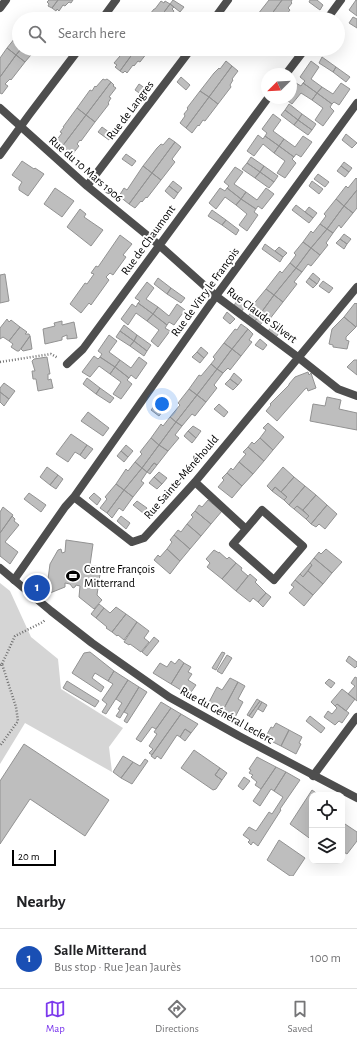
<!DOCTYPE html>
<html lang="en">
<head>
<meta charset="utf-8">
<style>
	:root { --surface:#fff; --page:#f2f2f2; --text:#202124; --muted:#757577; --line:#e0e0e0; --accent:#7c3aed }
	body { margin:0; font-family:"Alegreya Sans",sans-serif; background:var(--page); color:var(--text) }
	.controls { position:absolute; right:12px; bottom:12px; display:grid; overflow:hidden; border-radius:8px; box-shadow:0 4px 16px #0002 }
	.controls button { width:36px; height:36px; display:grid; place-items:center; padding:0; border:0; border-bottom:1px solid var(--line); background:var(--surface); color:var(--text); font:20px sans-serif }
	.compass { position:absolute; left:261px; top:68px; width:36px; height:36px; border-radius:50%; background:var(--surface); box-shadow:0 4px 16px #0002; rotate:246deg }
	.scale { position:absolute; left:12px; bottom:10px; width:44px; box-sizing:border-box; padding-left:4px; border:2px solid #000; border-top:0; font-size:11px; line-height:14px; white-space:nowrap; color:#000; -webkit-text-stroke:3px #fff; paint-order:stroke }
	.you { position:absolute; left:162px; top:404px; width:14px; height:14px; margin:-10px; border:3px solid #fff; border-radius:50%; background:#1a73e8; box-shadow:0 0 0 6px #1a73e833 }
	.badge { display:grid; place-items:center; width:26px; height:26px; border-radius:50%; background:var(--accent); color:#fff; font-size:13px; font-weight:700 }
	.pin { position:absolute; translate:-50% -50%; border:2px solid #fff; box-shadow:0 1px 4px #0006 }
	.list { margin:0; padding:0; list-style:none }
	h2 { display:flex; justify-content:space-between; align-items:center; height:52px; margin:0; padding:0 16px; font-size:17px }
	h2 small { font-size:13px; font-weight:400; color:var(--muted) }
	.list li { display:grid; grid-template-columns:26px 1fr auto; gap:12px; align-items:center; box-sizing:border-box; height:60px; padding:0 16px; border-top:1px solid var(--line) }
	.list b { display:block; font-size:15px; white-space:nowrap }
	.list p { margin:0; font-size:13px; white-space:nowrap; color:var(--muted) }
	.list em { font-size:13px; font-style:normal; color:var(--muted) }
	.icon { flex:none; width:22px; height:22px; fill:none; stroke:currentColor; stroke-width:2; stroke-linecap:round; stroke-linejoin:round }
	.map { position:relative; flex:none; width:357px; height:876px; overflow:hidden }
	.search { position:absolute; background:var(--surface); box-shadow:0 4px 16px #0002; left:12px; right:12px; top:12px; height:44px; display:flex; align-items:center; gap:10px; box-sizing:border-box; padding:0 14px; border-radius:22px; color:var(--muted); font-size:15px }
	.sheet { height:112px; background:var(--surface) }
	nav { display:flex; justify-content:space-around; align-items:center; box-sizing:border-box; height:56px; border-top:1px solid var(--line); background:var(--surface); font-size:11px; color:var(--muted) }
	nav a { display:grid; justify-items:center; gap:2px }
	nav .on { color:var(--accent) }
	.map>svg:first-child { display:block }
	.green { fill:#d5d5d5 }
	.building { fill:#bebebe; stroke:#929292 }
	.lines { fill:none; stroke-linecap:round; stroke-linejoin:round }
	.path { stroke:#707070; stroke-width:2.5; stroke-dasharray:1 2; stroke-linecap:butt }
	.minor { stroke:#4e4e4e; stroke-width:8 }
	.tertiary { stroke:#4e4e4e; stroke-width:8 }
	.labels { text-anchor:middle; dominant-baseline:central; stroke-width:4; stroke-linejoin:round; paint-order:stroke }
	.street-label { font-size:12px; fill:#000; stroke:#fff }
	.poi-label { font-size:12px; fill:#000; stroke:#fff; text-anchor:start }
</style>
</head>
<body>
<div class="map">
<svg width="357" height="876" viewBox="0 0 357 876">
	<rect width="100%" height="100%" fill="#fff"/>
	<path class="green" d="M 0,583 L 10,591 L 31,637 L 58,659 L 61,689 L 123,728 L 109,747 L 112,772 L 25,723 L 0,764 Z"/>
	<path class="building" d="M 49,0 L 58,0 L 52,8 L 48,6 L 49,4 L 47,2 Z
		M 58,0 L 73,0 L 71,3 L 69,2 L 65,6 L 63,5 L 59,11 L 57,9 L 56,11 L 52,8 Z
		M 173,0 L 184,7 L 180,12 L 170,4 Z
		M 269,0 L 282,0 L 268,19 L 264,19 L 258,14 Z
		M 282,0 L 292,0 L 291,2 L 292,3 L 288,8 L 290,10 L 283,19 L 268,19 Z
		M 310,0 L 317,0 L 323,5 L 320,10 L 309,2 Z
		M 356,0 L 357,0 L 357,16 L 349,10 Z
		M 161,1 L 164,3 L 165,1 L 170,4 L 159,19 L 144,19 L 149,13 L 150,14 L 154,9 L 155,9 Z
		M 170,4 L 174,7 L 172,9 L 174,11 L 168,19 L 159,19 Z
		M 353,17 L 357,19 L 357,28 L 349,23 Z
		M 19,33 L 19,49 L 21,49 L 16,55 L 7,48 Z
		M 7,48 L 16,55 L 0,77 L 0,58 Z
		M 21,49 L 36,49 L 25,62 L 16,55 Z
		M 122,49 L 136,49 L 120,71 L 115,67 L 117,65 L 114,63 L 120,56 L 119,54 Z
		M 136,49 L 150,49 L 140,62 L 138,61 L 134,66 L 133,65 L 127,73 L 125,71 L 123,73 L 120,71 Z
		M 245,49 L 255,49 L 250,55 L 244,51 Z
		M 16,55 L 25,62 L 11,80 L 10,79 L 5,84 L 8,86 L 2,94 L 0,93 L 0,77 Z
		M 322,57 L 336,67 L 333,72 L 319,63 Z
		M 226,61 L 232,66 L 209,97 L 200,91 L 214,73 L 219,68 L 220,69 Z
		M 311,61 L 319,67 L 311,79 L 322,87 L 317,93 L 303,83 L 305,81 L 300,77 Z
		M 232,66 L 238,71 L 232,79 L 233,80 L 230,85 L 231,87 L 218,104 L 209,97 Z
		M 336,67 L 350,77 L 346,82 L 333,72 Z
		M 181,77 L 190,85 L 186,90 L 177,82 Z
		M 103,79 L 105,80 L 107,79 L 111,82 L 86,115 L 77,108 L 90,90 L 92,91 L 95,86 L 96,87 Z
		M 111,82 L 114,85 L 113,86 L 116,88 L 109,97 L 111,98 L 108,103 L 109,104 L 95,122 L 86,115 Z
		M 296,83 L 301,86 L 303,83 L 317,93 L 312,100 L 301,93 L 292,104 L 284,98 L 291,98 L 291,89 Z
		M 341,83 L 350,89 L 339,105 L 334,102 L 332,104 L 317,93 L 322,87 L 333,94 Z
		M 139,84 L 149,91 L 145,97 L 135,90 Z
		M 200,91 L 209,97 L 186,128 L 180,123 L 185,116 L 184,114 L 188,109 L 187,108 Z
		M 317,93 L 332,104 L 330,107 L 334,111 L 323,126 L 315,120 L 323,108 L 312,100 Z
		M 209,97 L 218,104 L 205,121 L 203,120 L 199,126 L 198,125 L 192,133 L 186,128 Z
		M 289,104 L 302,114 L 298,120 L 285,110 Z
		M 77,108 L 86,115 L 61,148 L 57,145 L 58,143 L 56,141 L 62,133 L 60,132 L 64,127 L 63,127 Z
		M 285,110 L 298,120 L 294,125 L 281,115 Z
		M 273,114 L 281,120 L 273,131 L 284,139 L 279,146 L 265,136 L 267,133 L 262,129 Z
		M 302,114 L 316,124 L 312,130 L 298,120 Z
		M 86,115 L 95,122 L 81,141 L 80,140 L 77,144 L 79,146 L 71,156 L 61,148 Z
		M 298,120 L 312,130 L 308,135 L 294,125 Z
		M 102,127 L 113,135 L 109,140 L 98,132 Z
		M 346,134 L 357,143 L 352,148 L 342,140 Z
		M 258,135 L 263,139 L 265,136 L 279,146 L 274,153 L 263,144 L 254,156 L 247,151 Z
		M 303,136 L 312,142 L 301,157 L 296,154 L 294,157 L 279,146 L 284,139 L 295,147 Z
		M 169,138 L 175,142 L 152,173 L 143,166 L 157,148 L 161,144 L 163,145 Z
		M 175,142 L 181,147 L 172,159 L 175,162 L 161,180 L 152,173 Z
		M 279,146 L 294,157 L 292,159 L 296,163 L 285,178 L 277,173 L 285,161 L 274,153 Z
		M 126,154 L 136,161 L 132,166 L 122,159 Z
		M 251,157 L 264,166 L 260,172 L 247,163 Z
		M 22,161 L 34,169 L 35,168 L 44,174 L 28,196 L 19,190 L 19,187 L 22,182 L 12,175 Z
		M 344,162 L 352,168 L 349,172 L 341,166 Z
		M 247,163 L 260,172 L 255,178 L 242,169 Z
		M 143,166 L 152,173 L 129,204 L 119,196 L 124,188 L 127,190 Z
		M 264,166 L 278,176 L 274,182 L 260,172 Z
		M 341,166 L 349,172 L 345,177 L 337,171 Z
		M 235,167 L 243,172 L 234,184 L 246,192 L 241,199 L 227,188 L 229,186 L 224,182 Z
		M 260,172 L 274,182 L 269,188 L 255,178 Z
		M 152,173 L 161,180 L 147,198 L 146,197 L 142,202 L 141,201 L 135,208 L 129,204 Z
		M 318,174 L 329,182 L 325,187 L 314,179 Z
		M 356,178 L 357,179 L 357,190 L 344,206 L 336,199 L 346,186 L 348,188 Z
		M 173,181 L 182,188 L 178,193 L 169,186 Z
		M 312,181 L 323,189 L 319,194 L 309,186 Z
		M 169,186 L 178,193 L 174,199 L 165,191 Z
		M 55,188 L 74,201 L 62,217 L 44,204 Z
		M 220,188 L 225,191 L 227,188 L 241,199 L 236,205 L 225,197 L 216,209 L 209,203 Z
		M 266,188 L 274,194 L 262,209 L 258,206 L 256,209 L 241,199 L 246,192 L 257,200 Z
		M 357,190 L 357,208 L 353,213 L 344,206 Z
		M 241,199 L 256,209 L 254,212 L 258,215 L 247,231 L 239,225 L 247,214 L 236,205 Z
		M 336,199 L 344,206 L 327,229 L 320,224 L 326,216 L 324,214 Z
		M 296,205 L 313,218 L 309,223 L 292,210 Z
		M 344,206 L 353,213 L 341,228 L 339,225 L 333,233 L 327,229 Z
		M 309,207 L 317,213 L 313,218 L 305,212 Z
		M 80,209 L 86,214 L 84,217 L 103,230 L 91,246 L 67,227 Z
		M 212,210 L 226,220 L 222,225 L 208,216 Z
		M 226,220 L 239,230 L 236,235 L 222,225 Z
		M 320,224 L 327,229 L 311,248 L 303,242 L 311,231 L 313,233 Z
		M 327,229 L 333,233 L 326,243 L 328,245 L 320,255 L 311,248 Z
		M 344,234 L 351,239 L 347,244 L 340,239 Z
		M 120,235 L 132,244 L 123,255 L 126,257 L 113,275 L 110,273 L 106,277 L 109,280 L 91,305 L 89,303 L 81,313 L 70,304 L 85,283 L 87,284 L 94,274 L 91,273 L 96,266 L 98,267 Z
		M 340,239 L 347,244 L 344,249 L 336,243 Z
		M 303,242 L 311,248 L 296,268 L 290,263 L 296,255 L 294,253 Z
		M 265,244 L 283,257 L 280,262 L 262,249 Z
		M 279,247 L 287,253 L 283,257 L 275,251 Z
		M 311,248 L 320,255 L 311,266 L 308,264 L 302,272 L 296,268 Z
		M 290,263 L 296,268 L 274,295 L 266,289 L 280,271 L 282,273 Z
		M 296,268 L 302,272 L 294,282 L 297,284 L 283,302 L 274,295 Z
		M 313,273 L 320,279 L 317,284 L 309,278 Z
		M 5,274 L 9,301 L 0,303 L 0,275 Z
		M 158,278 L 171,288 L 167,294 L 154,284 Z
		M 309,278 L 317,284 L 313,288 L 306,282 Z
		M 323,281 L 333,288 L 329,293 L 319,286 Z
		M 147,282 L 154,288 L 146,299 L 158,307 L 153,314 L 138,303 L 140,301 L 135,298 Z
		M 171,288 L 185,298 L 181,303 L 167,294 Z
		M 266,289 L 274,295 L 255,321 L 248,316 L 255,308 L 252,306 Z
		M 274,295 L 283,302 L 269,320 L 266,318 L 260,325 L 255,321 Z
		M 238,300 L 245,306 L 242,311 L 234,305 Z
		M 138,303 L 153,314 L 147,321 L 136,313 L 128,325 L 121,319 L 132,304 L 136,307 Z
		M 355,303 L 356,304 L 357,303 L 357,325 L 356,327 L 344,317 Z
		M 177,304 L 185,310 L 174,325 L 169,322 L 167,325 L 153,314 L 158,307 L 169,316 Z
		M 227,312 L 235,319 L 230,324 L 223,318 Z
		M 153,314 L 167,325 L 165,328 L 170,331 L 158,347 L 151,341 L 159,330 L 147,321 Z
		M 344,317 L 356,327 L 346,337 L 346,340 L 349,341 L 347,349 L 333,347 L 333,345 L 329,344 L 332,329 Z
		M 7,319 L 9,322 L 11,320 L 20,327 L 9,341 L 3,337 L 0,339 L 0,328 Z
		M 62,321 L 62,325 L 74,322 L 77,338 L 67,339 L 67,335 L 62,337 L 62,340 L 45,344 L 43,329 L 55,326 L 54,323 Z
		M 241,324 L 248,329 L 232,349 L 224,343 L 235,329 L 237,330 Z
		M 124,325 L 137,335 L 134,341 L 120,331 Z
		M 272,326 L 280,332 L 276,337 L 268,331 Z
		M 20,327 L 27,332 L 25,334 L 29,334 L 30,336 L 19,351 L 17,351 L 11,347 L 13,344 L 9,341 Z
		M 248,329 L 253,334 L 249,340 L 252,342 L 241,356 L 232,349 Z
		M 120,331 L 134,341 L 130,346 L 116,337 Z
		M 109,335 L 117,341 L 109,352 L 120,360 L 115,367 L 100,357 L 102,354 L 98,351 Z
		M 137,335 L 151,345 L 147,351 L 134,341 Z
		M 30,336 L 32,349 L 23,351 L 21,349 Z
		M 260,339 L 267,345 L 263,350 L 255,345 Z
		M 134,341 L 147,351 L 144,356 L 130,346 Z
		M 224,343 L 232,349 L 217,369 L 211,364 L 215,359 L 213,357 Z
		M 201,347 L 208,353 L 204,358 L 197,352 Z
		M 232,349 L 241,356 L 230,370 L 228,368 L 223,373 L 217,369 Z
		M 197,352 L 204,358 L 200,363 L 192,357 Z
		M 94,356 L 98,359 L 100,357 L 115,367 L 110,374 L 99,366 L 90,377 L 82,372 Z
		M 47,357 L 50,374 L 48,374 L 48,380 L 51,379 L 53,388 L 38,391 L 36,379 L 33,379 L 32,371 L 35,371 L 32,361 L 34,359 Z
		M 139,357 L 147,363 L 136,379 L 131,375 L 129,378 L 115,367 L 120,360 L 131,368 Z
		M 354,360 L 357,360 L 357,375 L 347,367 Z
		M 211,364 L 217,369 L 197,395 L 189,389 L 199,375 L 201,376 Z
		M 115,367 L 129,378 L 127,380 L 132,384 L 121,399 L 113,394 L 121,382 L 110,374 Z
		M 217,369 L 223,373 L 214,385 L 217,388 L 206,402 L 197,395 Z
		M 308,372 L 309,375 L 311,373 L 316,388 L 308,391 L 307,388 L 305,389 L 277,421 L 266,411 L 271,405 L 270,404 L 289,385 L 289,384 L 295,377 Z
		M 234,373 L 242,380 L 238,385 L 230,379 Z
		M 87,378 L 100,388 L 96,394 L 83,384 Z
		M 230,379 L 238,385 L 233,390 L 225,384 Z
		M 4,383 L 15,391 L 9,399 L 0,392 L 0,388 Z
		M 100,388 L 114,398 L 110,403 L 96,394 Z
		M 189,389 L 197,395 L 176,422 L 170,417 L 180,405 L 178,403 Z
		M 0,392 L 9,399 L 4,406 L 0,402 Z
		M 197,395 L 206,402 L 195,416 L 192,414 L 182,426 L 176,422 Z
		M 327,397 L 341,400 L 339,409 L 357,413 L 357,430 L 310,421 L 313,404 L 325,406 Z
		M 160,399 L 168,405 L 163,411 L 155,405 Z
		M 219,404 L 228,412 L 224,417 L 214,409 Z
		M 155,405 L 163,411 L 159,416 L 151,410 Z
		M 88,412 L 109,428 L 103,436 L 81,421 Z
		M 170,417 L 176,422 L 159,445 L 151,438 L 161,424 L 163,426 Z
		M 176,422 L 182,426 L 175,435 L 179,438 L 168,451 L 159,445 Z
		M 268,423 L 284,437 L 273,450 L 260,438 L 266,430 L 263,428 Z
		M 193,426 L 201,431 L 196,438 L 188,431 Z
		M 188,431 L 196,438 L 192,443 L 184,436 Z
		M 71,434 L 87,445 L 80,455 L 75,452 L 68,462 L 56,454 Z
		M 151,438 L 159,445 L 142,468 L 135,462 L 142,454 L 140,452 Z
		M 260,438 L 273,450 L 264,461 L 248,447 L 252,442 L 254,444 Z
		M 87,445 L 93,449 L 85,459 L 80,455 Z
		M 126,445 L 133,451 L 128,457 L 121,451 Z
		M 159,445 L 168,451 L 157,465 L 154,463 L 147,472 L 142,468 Z
		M 248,447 L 264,461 L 253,474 L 239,462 L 246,454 L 243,452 Z
		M 121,451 L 128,457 L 124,462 L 117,456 Z
		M 135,462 L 142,468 L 124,490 L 116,484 L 126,469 L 128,471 Z
		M 239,462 L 253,474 L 242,486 L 227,473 L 231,468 L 233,470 Z
		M 154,463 L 157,465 L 150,474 L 147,472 Z
		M 47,467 L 58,475 L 50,485 L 40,477 Z
		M 283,467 L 294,477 L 281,492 L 275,487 L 272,491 L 267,486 Z
		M 142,468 L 147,472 L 141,481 L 144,483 L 133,497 L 124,490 Z
		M 159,472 L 167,478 L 162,484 L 154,477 Z
		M 227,473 L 242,486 L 232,498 L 218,487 L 224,480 L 222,478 Z
		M 58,475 L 63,479 L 56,489 L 50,485 Z
		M 154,477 L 162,484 L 157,489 L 149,483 Z
		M 294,477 L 305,486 L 289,505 L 284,500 L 287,497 L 281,492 Z
		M 116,484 L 124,490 L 107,513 L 100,508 L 107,499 L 105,497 Z
		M 305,486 L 316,495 L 303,510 L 297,506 L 294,509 L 289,505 Z
		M 275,487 L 287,497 L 284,500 L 272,491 Z
		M 124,490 L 133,497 L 123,511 L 119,508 L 112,518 L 107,513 Z
		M 29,493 L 46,505 L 41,512 L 24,499 Z
		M 94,493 L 101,499 L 97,505 L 89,498 Z
		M 316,495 L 327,505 L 311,524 L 306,519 L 309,516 L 303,510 Z
		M 208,500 L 222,511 L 211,524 L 195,511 L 199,505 L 202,507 Z
		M 137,501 L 147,508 L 143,513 L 133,505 Z
		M 327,505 L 337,514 L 325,529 L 319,524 L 316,527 L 311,524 Z
		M 297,506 L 309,516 L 306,519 L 294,509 Z
		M 3,507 L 13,515 L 0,533 L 0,512 Z
		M 195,511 L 211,524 L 201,536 L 187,524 L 193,517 L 191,515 Z
		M 12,516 L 15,519 L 14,521 L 19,525 L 5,542 L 18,552 L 10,564 L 0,556 L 0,533 Z
		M 121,516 L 130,523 L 126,529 L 117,521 Z
		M 187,524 L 201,536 L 190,549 L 174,535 L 178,530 L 181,532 Z
		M 174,535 L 190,549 L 180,561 L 167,549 L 172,542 L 170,540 Z
		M 66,540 L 93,544 L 90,565 L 101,567 L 97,595 L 102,600 L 94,609 L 79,597 L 80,586 L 76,585 L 75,587 L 73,588 L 70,584 L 65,583 L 65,587 L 50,593 L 48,579 L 50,564 L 58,550 L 61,549 L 62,553 L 65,552 Z
		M 167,549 L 180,561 L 170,574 L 154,560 L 158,555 L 160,557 Z
		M 326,549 L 342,562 L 332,573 L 314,558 L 319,552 L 321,554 Z
		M 214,550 L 219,553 L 219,552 L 227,559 L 229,557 L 236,563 L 222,579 L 207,567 L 210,563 L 206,559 Z
		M 314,558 L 332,573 L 323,584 L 308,571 L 312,565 L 310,563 Z
		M 236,563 L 242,568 L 241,570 L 248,576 L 236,591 L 222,579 Z
		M 310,563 L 312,565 L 303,577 L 300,574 Z
		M 308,571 L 323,584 L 313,595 L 295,580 L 300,574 L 303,577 Z
		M 250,574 L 257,580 L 255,582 L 266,593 L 258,602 L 253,598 L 250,602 L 236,591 Z
		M 295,580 L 313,595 L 304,606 L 289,593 L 294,587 L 291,585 Z
		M 266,593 L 271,597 L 263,607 L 258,602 Z
		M 99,604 L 104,608 L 96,618 L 91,614 Z
		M 116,607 L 126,614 L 112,632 L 106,628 L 107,627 L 96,618 L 104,608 L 110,613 Z
		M 126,614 L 137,622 L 124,640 L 118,635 L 117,636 L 112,632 Z
		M 137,622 L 149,631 L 144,638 L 149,642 L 141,652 L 130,644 L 129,645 L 124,642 Z
		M 154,637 L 159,641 L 147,656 L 142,652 Z
		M 90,652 L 114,671 L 108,681 L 95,673 L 92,678 L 104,687 L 101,692 L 72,673 L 84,653 Z
		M 222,652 L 225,653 L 216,670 L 212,668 Z
		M 227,655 L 232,658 L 222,674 L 217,671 Z
		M 349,656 L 357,662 L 357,666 L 355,668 L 346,661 Z
		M 179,659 L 184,663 L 171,684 L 153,673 L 160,663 L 167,667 L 171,661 L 175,664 Z
		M 184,663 L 191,667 L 188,672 L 192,674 L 188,680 L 196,685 L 189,695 L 171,684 Z
		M 114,671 L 128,680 L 106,714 L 102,712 L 107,704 L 102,700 L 113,684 L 108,681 Z
		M 355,677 L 357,678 L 357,701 L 348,694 L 355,686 L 351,683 Z
		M 230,678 L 238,682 L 221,714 L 207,706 L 217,687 L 222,690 Z
		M 329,679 L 335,683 L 331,688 L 325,683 Z
		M 128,680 L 139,687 L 120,718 L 116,716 L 120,710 L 118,709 L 122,703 L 116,699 Z
		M 67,681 L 99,701 L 95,707 L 63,688 Z
		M 238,682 L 245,686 L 238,699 L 243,702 L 233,721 L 221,714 Z
		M 139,687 L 147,692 L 127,723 L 124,721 L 128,714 L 124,712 Z
		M 342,689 L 355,699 L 346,711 L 337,704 L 335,706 L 331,702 Z
		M 257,699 L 260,701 L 249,716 L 247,715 Z
		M 260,701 L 262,702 L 252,718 L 249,716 Z
		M 161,702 L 171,708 L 156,729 L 152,727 L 141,742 L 136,739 Z
		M 262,702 L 267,705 L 263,712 L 258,709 Z
		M 337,704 L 349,713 L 342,723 L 339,721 L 335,725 L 324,717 L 328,711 L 332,714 L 337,708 L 335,706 Z
		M 171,708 L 181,714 L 152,755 L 149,753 L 153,749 L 149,746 L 157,734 L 154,732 Z
		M 181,714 L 198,724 L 191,733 L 185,729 L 180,737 L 177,735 L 161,759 L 157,756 L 155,759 L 151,756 Z
		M 310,716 L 325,728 L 321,733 L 306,721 Z
		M 276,723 L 289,730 L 281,746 L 265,738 L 271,727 L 273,728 Z
		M 185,729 L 191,733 L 185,741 L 180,737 Z
		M 289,730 L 302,737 L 299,743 L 301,744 L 296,754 L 281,746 Z
		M 24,744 L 109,800 L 85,836 L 30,799 L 0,844 L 0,781 Z
		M 194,750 L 220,768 L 215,775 L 222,780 L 216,789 L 213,790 L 181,768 Z
		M 123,756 L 133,762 L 121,778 L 113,772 Z
		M 257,757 L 276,767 L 261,789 L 255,785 L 257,782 L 251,777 L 253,775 L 249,773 L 251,770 L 249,769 Z
		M 145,759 L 148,761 L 132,784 L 121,778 L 133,762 L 140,766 Z
		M 276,767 L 286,772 L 274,791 L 271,789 L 260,806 L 253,801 Z
		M 220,768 L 227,773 L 222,780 L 215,775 Z
		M 286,772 L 300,780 L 280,809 L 281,810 L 258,846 L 253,842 L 251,845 L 248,842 L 250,840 L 243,835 L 249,827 L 256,831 L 269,812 L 272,814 L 283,797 L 274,791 Z
		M 244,777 L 250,781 L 243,790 L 238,786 Z
		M 312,790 L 319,795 L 312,795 L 312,840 L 290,824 Z
		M 342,822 L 357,832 L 357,841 L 347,854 L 342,851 Z
		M 279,840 L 305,858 L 293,876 L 290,876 L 267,860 Z"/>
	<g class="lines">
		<path class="path" d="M 0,362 L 51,354 L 58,358
			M 2,664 L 15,636 L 43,622 L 45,620
			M 0,665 L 2,664 L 16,707 L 18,721 L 0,746"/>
		<path class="minor" d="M 0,8 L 6,0
			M 102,19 L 116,0
			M 214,19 L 228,0
			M 327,19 L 341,0
			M 286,74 L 305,49
			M 0,108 L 87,186 L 159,245 L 216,296 L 299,358 L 338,389 L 357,396
			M 0,155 L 29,115 L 79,49
			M 87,186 L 191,49
			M 67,364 L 83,349 L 268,98
			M 195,482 L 246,529 L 233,544 L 274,580 L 303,546 L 262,510 L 246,529
			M 74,497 L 216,296 L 357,103
			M 14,580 L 65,507 L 74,497 L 132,542 L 144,538 L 195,482 L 357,287
			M 313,776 L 357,717"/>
		<path class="tertiary" d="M 0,568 L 51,611 L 92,643 L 169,697 L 239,736 L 357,798"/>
	</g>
	<defs>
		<g id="stadium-bare" transform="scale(1.08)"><path d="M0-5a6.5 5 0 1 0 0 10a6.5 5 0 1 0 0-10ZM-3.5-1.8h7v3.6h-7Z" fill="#000" stroke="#fff" stroke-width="2.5" paint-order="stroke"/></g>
	</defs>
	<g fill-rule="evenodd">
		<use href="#stadium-bare" x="73" y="576"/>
	</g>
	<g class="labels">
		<g class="street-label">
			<text transform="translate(130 110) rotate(-53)">Rue de Langres</text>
			<text transform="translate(86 169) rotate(41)">Rue du 10 Mars 1906</text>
			<text transform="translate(148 240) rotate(-54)">Rue de Chaumont</text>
			<text transform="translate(205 292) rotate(-54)">Rue de Vitry le François</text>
			<text transform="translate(262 315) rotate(37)">Rue Claude Silvert</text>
			<text transform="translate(181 477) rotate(-49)">Rue Sainte-Ménéhould</text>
			<text transform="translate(227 715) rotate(29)">Rue du Général Leclerc</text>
		</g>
		<g class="poi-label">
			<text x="84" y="569">Centre François<tspan x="84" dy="14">Mitterrand</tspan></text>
		</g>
	</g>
</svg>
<div class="controls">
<button><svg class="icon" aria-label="locate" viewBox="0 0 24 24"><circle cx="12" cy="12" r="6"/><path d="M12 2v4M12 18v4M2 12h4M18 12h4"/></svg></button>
<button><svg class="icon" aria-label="layers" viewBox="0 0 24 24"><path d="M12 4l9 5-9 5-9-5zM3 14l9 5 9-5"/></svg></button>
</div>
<svg class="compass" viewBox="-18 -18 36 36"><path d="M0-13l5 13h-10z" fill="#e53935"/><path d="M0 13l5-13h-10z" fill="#757577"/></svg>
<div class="scale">20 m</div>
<div class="you"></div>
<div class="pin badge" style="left:37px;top:588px;background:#1a4fb4">1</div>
<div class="search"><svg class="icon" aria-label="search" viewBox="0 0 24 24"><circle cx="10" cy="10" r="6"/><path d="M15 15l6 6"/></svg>Search here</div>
</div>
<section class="sheet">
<h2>Nearby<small></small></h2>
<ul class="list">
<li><span class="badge" style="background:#1a4fb4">1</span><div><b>Salle Mitterand</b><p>Bus stop · Rue Jean Jaurès</p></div><em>100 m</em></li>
</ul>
</section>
<nav>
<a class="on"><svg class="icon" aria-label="map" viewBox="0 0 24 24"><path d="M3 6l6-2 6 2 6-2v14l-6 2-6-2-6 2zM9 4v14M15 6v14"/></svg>Map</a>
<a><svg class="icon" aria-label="directions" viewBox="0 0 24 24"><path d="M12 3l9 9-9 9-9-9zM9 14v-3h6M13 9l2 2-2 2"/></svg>Directions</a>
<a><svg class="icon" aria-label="saved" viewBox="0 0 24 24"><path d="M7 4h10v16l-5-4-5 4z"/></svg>Saved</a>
</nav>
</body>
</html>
